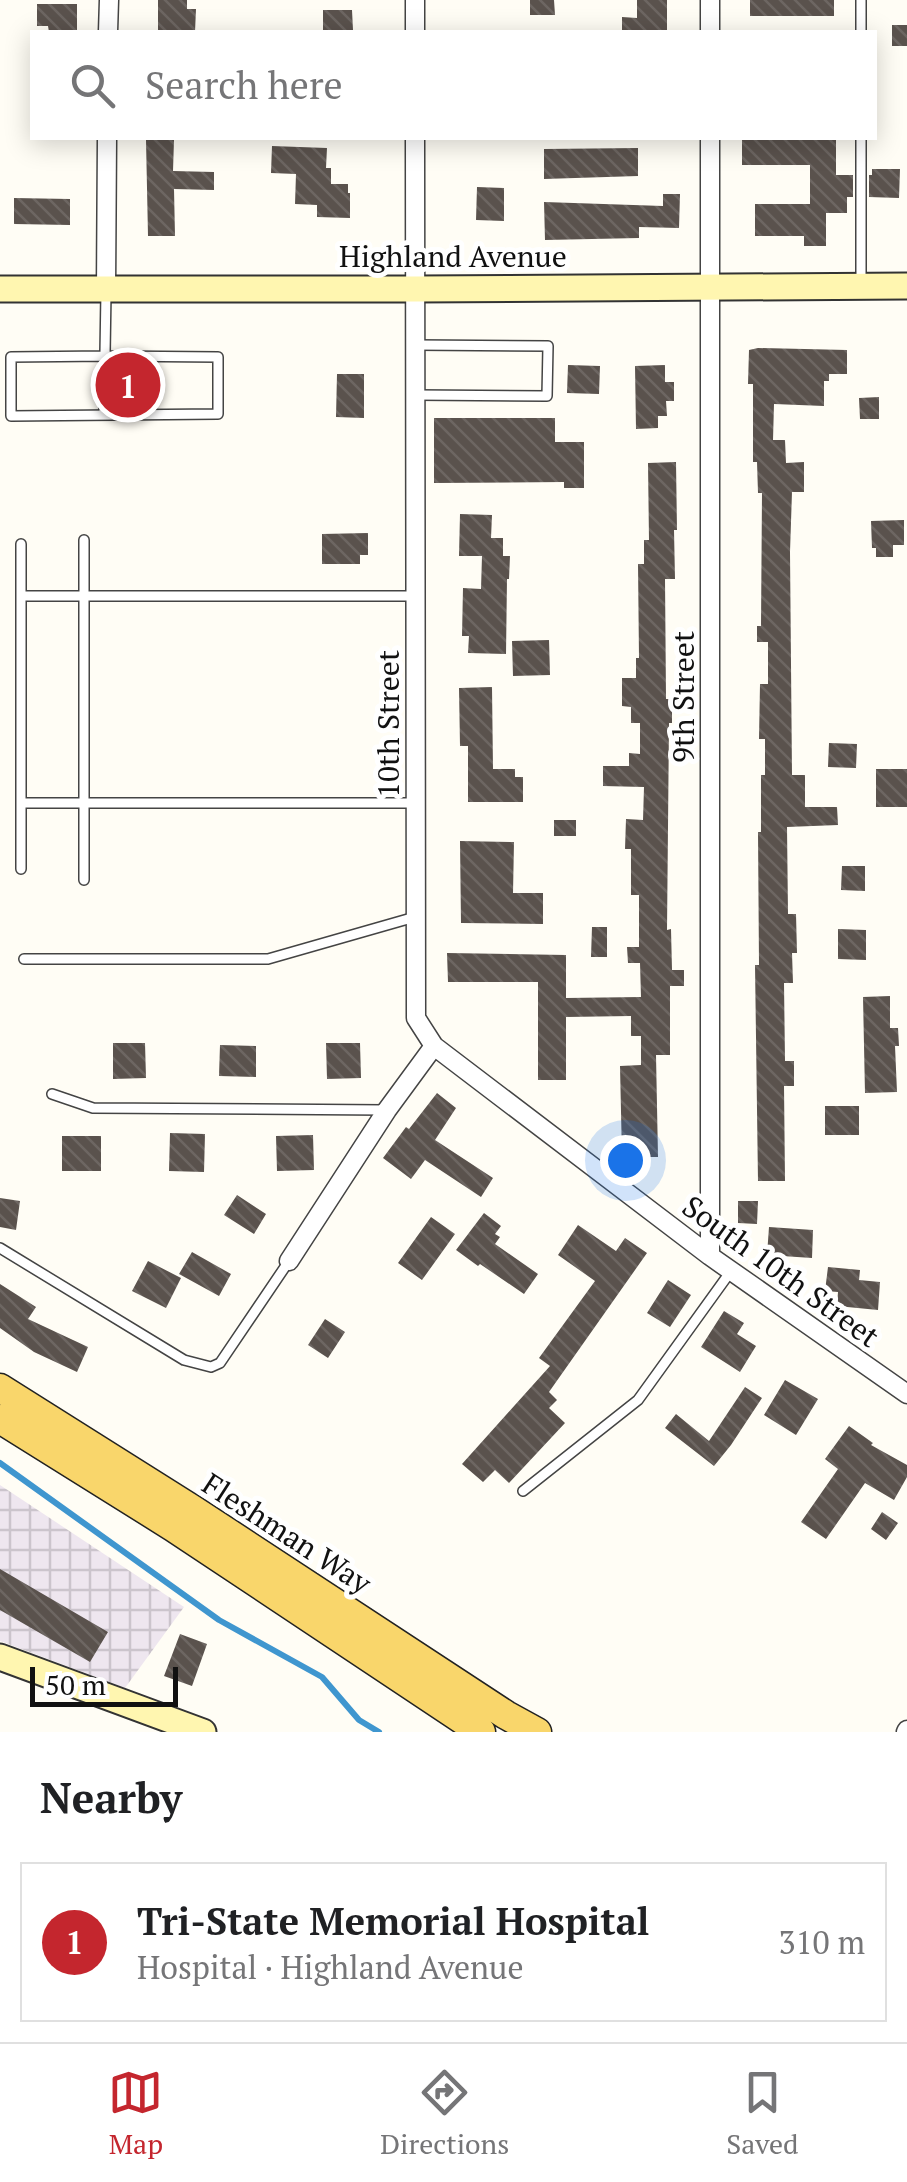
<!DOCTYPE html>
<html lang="en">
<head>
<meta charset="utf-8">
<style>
	:root { --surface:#fff; --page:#f2f2f2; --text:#202124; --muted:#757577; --line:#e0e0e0; --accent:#c4262e }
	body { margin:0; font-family:"PT Serif",serif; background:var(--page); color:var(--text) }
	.scale { position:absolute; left:30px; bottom:25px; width:148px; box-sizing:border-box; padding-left:10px; border:5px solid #111; border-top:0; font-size:28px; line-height:35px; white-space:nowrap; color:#111; -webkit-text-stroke:8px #fff; paint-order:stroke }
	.you { position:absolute; left:625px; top:1160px; width:35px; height:35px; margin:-25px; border:8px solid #fff; border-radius:50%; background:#1a73e8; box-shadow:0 0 0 15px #1a73e833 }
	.badge { display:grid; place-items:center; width:65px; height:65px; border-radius:50%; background:var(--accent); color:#fff; font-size:32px; font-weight:700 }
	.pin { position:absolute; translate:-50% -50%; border:5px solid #fff; box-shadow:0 2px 10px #0006 }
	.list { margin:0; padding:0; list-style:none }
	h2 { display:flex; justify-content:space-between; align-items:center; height:130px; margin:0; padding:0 40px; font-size:42px }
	h2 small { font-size:32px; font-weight:400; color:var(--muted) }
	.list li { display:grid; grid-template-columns:65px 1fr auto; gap:30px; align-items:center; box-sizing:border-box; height:160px; margin:0 20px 20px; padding:0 20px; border:2px solid var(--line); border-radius:0px }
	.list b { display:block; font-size:38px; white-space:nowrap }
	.list p { margin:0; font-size:32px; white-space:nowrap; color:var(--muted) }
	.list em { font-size:32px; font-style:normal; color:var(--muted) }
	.icon { flex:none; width:55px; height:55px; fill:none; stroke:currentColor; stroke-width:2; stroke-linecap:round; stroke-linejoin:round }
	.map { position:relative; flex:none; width:907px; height:1732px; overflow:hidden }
	.search { position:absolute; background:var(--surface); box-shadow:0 5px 25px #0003; left:30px; right:30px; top:30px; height:110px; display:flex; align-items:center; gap:25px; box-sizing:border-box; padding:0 35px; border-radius:0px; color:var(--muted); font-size:38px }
	.sheet { height:310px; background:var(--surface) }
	nav { display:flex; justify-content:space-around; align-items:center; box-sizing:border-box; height:140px; border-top:2px solid var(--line); background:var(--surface); font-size:28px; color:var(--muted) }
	nav a { display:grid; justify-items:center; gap:5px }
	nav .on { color:var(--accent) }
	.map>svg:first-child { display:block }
	.industrial { fill:url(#industrial-grid) }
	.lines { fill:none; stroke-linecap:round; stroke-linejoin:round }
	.stream { stroke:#3f96cf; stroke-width:6 }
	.building { fill:url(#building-back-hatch) }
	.lane-casing { stroke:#444; stroke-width:12 }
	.street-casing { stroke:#444; stroke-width:21 }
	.secondary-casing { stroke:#333; stroke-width:29 }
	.primary-casing { stroke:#222; stroke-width:31 }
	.lane { stroke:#fff; stroke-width:9 }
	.street { stroke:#fff; stroke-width:18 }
	.secondary { stroke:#fff6b0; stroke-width:25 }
	.primary { stroke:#f9d66b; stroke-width:28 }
	.labels { text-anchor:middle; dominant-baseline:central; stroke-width:10; stroke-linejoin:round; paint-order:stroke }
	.street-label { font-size:30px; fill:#111; stroke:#fff }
</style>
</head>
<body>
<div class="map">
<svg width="907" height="1732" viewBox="0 0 907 1732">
	<defs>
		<pattern id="industrial-grid" width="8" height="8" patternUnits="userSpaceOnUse" patternTransform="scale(2.5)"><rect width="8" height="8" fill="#eee6ef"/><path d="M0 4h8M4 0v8" fill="none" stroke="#cbc4cc"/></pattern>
		<pattern id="building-back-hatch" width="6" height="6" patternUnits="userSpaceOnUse" patternTransform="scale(2.5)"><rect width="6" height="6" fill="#5a524d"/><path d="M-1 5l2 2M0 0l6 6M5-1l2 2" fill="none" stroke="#6d6662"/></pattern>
	</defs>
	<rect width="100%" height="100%" fill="#fffdf5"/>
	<path class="industrial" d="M 0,1485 L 184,1607 L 125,1688 L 0,1641 Z"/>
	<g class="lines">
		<path class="stream" d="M 0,1463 L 219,1620 L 322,1677 L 359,1720 L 379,1732"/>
	</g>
	<path class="building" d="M 158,0 L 187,0 L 187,9 L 196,9 L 195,32 L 158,32 Z
		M 530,0 L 554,0 L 555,15 L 530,15 Z
		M 637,0 L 667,0 L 667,32 L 622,32 L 622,17 L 637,18 Z
		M 750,0 L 834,0 L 834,16 L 750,16 Z
		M 37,4 L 77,4 L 77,32 L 49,32 L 48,26 L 37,26 Z
		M 323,10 L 352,10 L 353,30 L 323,31 Z
		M 892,25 L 907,25 L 907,46 L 892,46 Z
		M 742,138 L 836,138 L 836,175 L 853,175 L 853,197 L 847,197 L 847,213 L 826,213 L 826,246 L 804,246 L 804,236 L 755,236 L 755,204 L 810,204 L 810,165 L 742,165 Z
		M 146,140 L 174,140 L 173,171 L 214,172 L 214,190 L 174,189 L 175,236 L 148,236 Z
		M 272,146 L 327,148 L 326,168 L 331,168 L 331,184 L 348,184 L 348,193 L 350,193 L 350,218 L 317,217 L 317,205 L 295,204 L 296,174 L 271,173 Z
		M 638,148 L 638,176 L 544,179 L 544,149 Z
		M 872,169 L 900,169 L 899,198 L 869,197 L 869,175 L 872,175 Z
		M 477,187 L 504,188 L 504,221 L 476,220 Z
		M 663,194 L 680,194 L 679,228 L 639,227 L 639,238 L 545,240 L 544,202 L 663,206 Z
		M 14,198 L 70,199 L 70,225 L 14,224 Z
		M 758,348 L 847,350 L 847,374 L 829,374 L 829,381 L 824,381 L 824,406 L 774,404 L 773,440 L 785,440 L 786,463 L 804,462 L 804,492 L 792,492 L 790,552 L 792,775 L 805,775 L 805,807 L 837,807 L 838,825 L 787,827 L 788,914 L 796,914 L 797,953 L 792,953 L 793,983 L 784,983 L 785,1061 L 794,1061 L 794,1086 L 784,1086 L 785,1181 L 758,1181 L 755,965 L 759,965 L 758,832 L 761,832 L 761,775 L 765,775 L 765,739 L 759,739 L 760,684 L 768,684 L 768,642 L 757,642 L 757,626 L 761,626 L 762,493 L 758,493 L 757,462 L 753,462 L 753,384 L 748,384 L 749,350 Z
		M 568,365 L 600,366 L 599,394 L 567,393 Z
		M 665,365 L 665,382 L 674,382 L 674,401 L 666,401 L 667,416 L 658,416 L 658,428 L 636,429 L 635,366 Z
		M 337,374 L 364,374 L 364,418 L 336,417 Z
		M 879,397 L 879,419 L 860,419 L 859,398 Z
		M 434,418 L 555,418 L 555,442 L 584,442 L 584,488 L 564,488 L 564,482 L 434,483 Z
		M 676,462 L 677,530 L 674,530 L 675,579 L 665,579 L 666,699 L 672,699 L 672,723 L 669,723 L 667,930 L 671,929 L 672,970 L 684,970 L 684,986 L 670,986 L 670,1055 L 656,1055 L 658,1157 L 622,1157 L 620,1066 L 641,1065 L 641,1036 L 631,1036 L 631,1016 L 566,1017 L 566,1080 L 538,1080 L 538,982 L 448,982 L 447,953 L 566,955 L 566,998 L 641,997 L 640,963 L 628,963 L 627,947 L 639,947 L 639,895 L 631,895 L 631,849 L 625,849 L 626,819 L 643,820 L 644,787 L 603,786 L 603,766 L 629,766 L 629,753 L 640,754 L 640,723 L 631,723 L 631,707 L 622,706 L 622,678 L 636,678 L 636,658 L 639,658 L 638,564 L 644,564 L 644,540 L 649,540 L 648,463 Z
		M 460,514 L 492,515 L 491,538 L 503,538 L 503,556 L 510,556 L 509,579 L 507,579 L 506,654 L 468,653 L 469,636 L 462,636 L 463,588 L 481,589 L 482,556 L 459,556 Z
		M 904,520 L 904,545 L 893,545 L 893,557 L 876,557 L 876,548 L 872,548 L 871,521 Z
		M 368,533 L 368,555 L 360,555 L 360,564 L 322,564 L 322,534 Z
		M 549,640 L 550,675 L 513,676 L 512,641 Z
		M 492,687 L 493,769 L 515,769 L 515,777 L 523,777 L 523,802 L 468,802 L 468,746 L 460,746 L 459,688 Z
		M 829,743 L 857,744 L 856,768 L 828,767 Z
		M 876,769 L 907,769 L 907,807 L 876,807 Z
		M 554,820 L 576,820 L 576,836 L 554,836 Z
		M 460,841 L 514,842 L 513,893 L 543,893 L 543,924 L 461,923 Z
		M 842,866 L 865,866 L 865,891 L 841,890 Z
		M 592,927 L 607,927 L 607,957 L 591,957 Z
		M 838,929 L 866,930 L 866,960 L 838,959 Z
		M 890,996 L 890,1028 L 898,1028 L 899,1046 L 895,1046 L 897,1092 L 865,1093 L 863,997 Z
		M 113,1043 L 145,1043 L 146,1078 L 113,1079 Z
		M 326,1043 L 360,1043 L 361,1078 L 327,1079 Z
		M 220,1045 L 256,1046 L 256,1077 L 219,1076 Z
		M 437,1093 L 456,1108 L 435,1140 L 493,1178 L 481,1197 L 425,1160 L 411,1179 L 383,1158 L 406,1127 L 409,1129 Z
		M 825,1106 L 859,1106 L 859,1135 L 825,1135 Z
		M 170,1133 L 205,1134 L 204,1172 L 169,1171 Z
		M 313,1135 L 314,1170 L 277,1171 L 276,1136 Z
		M 62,1136 L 101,1136 L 101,1171 L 62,1171 Z
		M 237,1195 L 266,1214 L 254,1234 L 224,1215 Z
		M 0,1198 L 20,1201 L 16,1230 L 0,1227 Z
		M 738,1201 L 758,1201 L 757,1224 L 738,1223 Z
		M 484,1213 L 501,1226 L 495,1234 L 500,1237 L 495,1244 L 538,1274 L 524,1294 L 480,1264 L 478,1266 L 456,1250 Z
		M 431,1217 L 455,1234 L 422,1280 L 398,1263 Z
		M 578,1225 L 616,1251 L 625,1238 L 647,1253 L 549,1392 L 557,1400 L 549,1408 L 565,1423 L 509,1483 L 495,1470 L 483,1482 L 462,1464 L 550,1366 L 539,1358 L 595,1281 L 558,1255 Z
		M 769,1227 L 813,1230 L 812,1258 L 767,1255 Z
		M 192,1252 L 231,1274 L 219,1296 L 179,1274 Z
		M 148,1261 L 181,1278 L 166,1308 L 132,1291 Z
		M 828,1267 L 860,1270 L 859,1280 L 880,1282 L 878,1310 L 837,1306 L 838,1292 L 825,1291 Z
		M 668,1280 L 691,1295 L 670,1327 L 647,1313 Z
		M 0,1284 L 36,1307 L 28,1319 L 88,1347 L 77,1372 L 34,1352 L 0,1328 Z
		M 724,1311 L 744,1323 L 737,1334 L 756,1346 L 740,1372 L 701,1347 Z
		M 325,1319 L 345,1332 L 328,1358 L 308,1345 Z
		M 785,1380 L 818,1399 L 796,1435 L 764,1415 Z
		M 745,1387 L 762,1398 L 731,1445 L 714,1466 L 665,1428 L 676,1414 L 709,1441 Z
		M 849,1426 L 873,1443 L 871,1445 L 907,1465 L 907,1477 L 894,1500 L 865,1483 L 826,1539 L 801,1522 L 838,1469 L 825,1459 Z
		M 882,1512 L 898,1523 L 886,1540 L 871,1529 Z
		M 0,1569 L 108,1632 L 90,1662 L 0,1610 Z
		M 180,1634 L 207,1644 L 192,1686 L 164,1676 Z"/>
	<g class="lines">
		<g class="lane-casing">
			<path id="lane" d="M 861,0 L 861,32
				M 861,138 L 861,283
				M 416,345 L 548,346 L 547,396 L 416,395
				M 106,356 L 218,357 L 218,414 L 11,416 L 11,357 Z
				M 104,415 L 106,292
				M 84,540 L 84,880
				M 21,544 L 21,869
				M 21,596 L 416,596
				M 21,803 L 415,803
				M 24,959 L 268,959 L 415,917
				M 52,1094 L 93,1108 L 385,1110
				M 0,1248 L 184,1360 L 211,1367 L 220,1363 L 289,1261
				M 523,1491 L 638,1400 L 731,1271"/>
		</g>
		<g class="street-casing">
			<path id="street" d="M 415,0 L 415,32
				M 710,0 L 710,32
				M 108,32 L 109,0
				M 415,138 L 416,1018 L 434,1046 L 710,1256 L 907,1394
				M 710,138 L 710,1256
				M 106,289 L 107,138
				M 289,1261 L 387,1110 L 434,1046
				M 906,1732 L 907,1730"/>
		</g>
		<g class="secondary-casing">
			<path id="secondary" d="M 0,289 L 416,289 L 907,286
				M 0,1657 L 203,1732"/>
		</g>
		<g class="primary-casing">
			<path id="primary" d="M 0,1388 L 192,1509 L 506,1715 L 537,1732
				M 0,1419 L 173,1527 L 481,1732"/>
		</g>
		<use href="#lane" class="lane"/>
		<use href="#street" class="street"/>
		<use href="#secondary" class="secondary"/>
		<use href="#primary" class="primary"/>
	</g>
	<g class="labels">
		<g class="street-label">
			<text x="453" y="256">Highland Avenue</text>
			<text transform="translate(683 697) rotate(-90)">9th Street</text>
			<text transform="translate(388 724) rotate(-90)">10th Street</text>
			<text transform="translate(781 1271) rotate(36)">South 10th Street</text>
			<text transform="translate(287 1533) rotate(33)">Fleshman Way</text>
		</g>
	</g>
</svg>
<div class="scale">50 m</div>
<div class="you"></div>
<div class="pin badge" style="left:128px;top:385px">1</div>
<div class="search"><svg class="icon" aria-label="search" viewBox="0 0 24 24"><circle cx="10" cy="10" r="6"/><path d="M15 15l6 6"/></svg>Search here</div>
</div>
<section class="sheet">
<h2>Nearby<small></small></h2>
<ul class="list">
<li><span class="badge">1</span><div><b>Tri-State Memorial Hospital</b><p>Hospital · Highland Avenue</p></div><em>310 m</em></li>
</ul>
</section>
<nav>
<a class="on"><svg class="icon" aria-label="map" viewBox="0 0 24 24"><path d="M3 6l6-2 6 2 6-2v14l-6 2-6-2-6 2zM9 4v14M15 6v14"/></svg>Map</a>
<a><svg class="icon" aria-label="directions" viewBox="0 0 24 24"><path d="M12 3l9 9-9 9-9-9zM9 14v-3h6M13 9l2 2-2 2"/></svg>Directions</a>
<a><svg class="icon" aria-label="saved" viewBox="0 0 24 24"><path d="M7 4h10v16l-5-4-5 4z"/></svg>Saved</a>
</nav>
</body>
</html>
